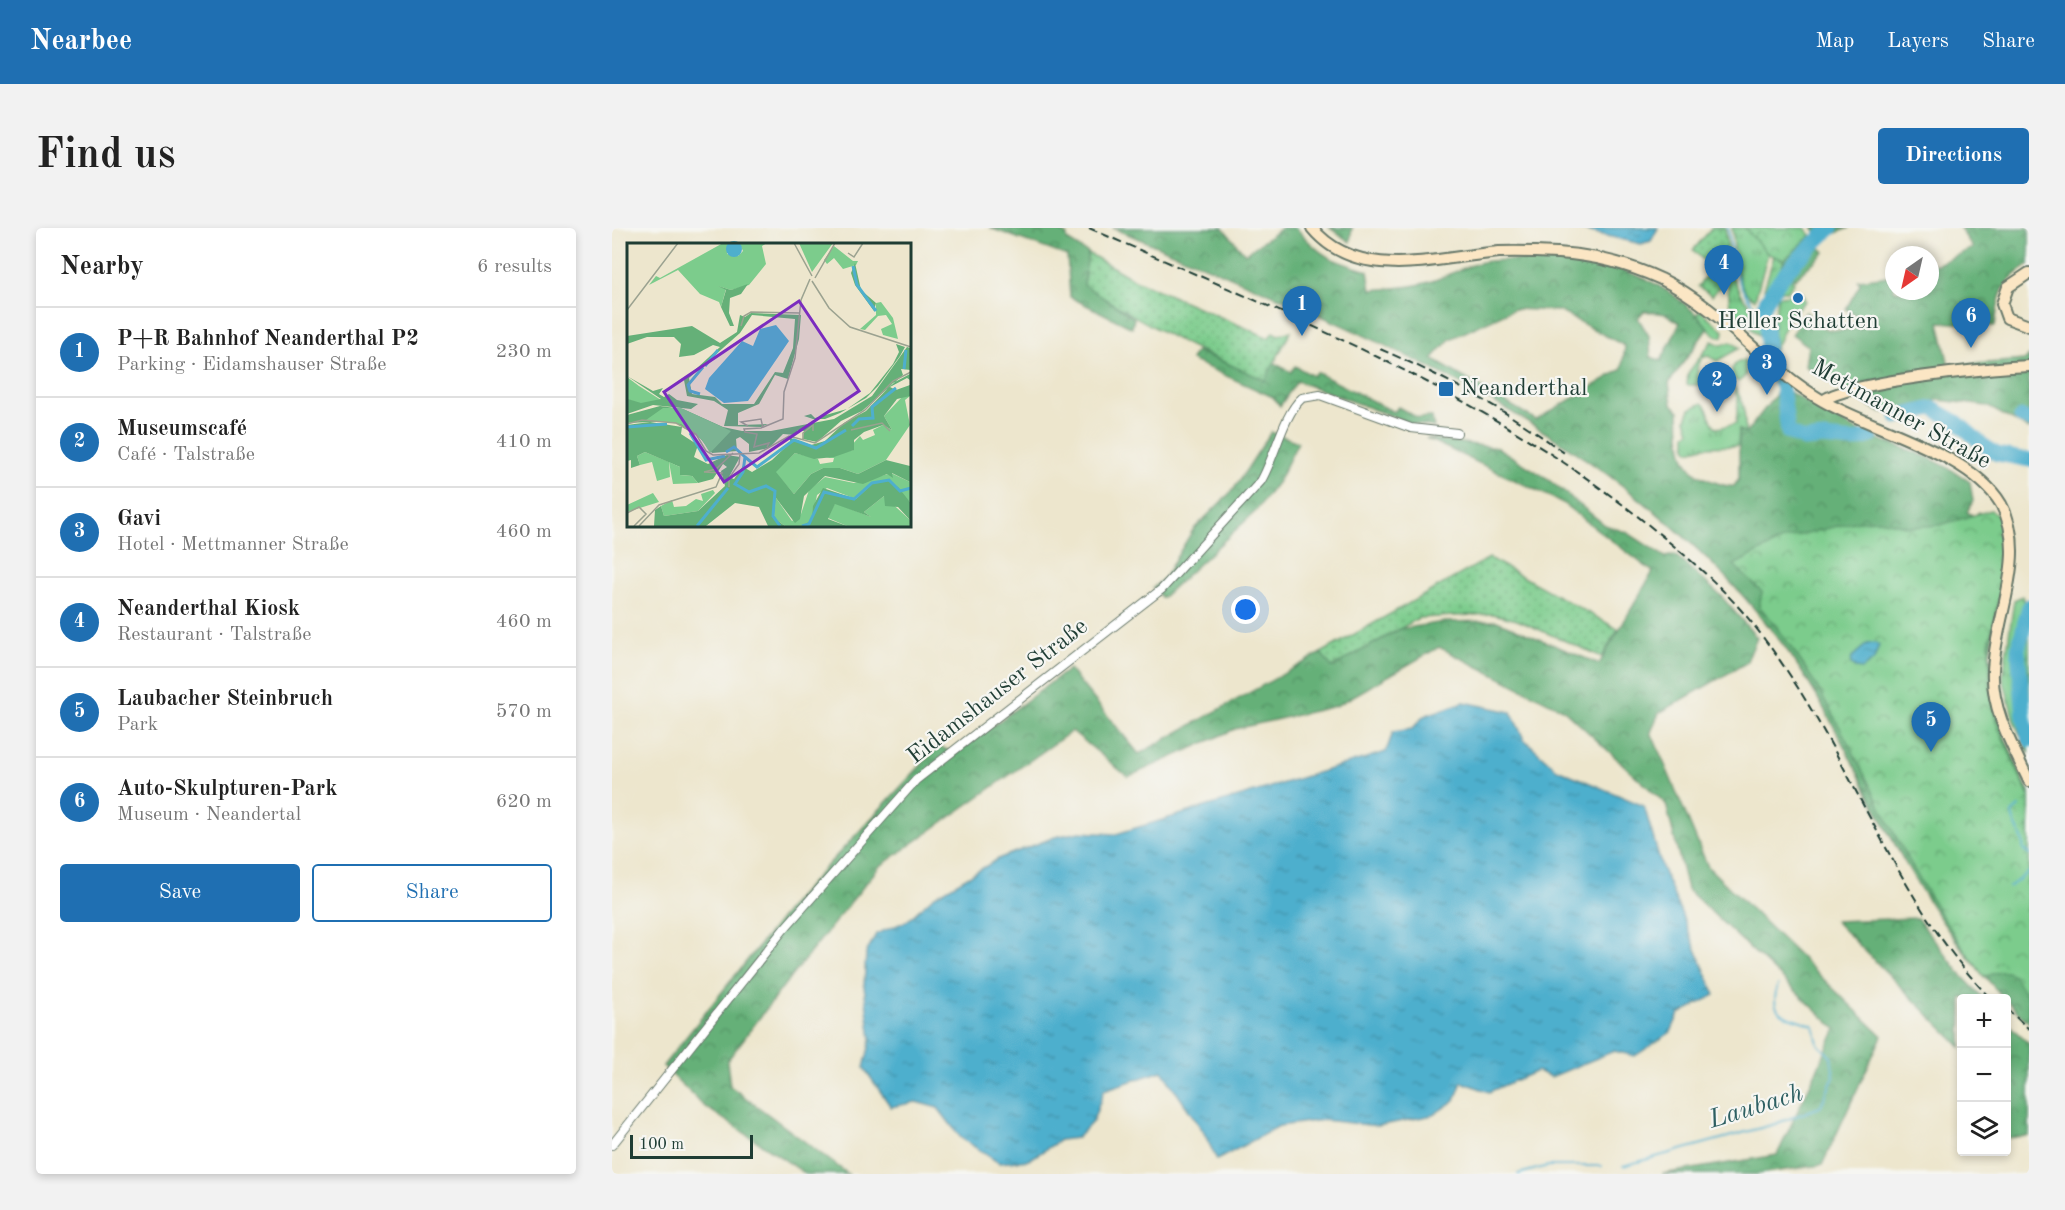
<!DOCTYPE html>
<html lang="en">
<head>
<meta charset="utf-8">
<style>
	:root { --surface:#fff; --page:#f2f2f2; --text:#222; --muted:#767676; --line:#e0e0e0; --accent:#1f6fb2 }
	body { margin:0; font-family:"Old Standard TT",serif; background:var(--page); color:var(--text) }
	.controls { position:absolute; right:18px; bottom:18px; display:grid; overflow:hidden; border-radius:6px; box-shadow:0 3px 9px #0003 }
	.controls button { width:54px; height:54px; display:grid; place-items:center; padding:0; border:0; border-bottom:2px solid var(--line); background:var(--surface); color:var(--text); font:30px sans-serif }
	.compass { position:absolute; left:1273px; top:18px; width:54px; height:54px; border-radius:50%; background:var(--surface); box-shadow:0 3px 9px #0003; rotate:214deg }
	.scale { position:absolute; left:18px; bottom:15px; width:123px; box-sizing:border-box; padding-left:6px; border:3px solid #1f3d34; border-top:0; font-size:16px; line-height:21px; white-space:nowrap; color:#1f3d34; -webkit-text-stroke:4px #f6f6f2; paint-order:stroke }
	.you { position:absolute; left:634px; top:382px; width:21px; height:21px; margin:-15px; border:4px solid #fff; border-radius:50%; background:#1a73e8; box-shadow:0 0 0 9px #1a73e833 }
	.badge { display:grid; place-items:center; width:39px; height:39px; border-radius:50%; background:var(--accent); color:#fff; font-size:20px; font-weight:700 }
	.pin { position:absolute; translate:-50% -50px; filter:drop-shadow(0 2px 3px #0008) }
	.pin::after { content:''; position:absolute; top:32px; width:21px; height:18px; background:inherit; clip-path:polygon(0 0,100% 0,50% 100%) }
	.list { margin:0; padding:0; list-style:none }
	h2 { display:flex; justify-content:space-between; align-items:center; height:78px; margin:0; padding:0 24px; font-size:26px }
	h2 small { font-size:20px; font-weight:400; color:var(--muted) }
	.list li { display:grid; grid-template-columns:39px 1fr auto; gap:18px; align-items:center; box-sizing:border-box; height:90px; padding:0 24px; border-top:2px solid var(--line) }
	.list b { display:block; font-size:22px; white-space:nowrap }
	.list p { margin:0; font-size:20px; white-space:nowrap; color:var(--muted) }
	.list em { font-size:20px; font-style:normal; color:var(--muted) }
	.actions { display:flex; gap:12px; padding:18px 24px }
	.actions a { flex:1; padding:14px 0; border:2px solid var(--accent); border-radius:6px; text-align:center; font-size:21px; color:var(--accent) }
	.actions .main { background:var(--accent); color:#fff }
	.icon { flex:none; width:33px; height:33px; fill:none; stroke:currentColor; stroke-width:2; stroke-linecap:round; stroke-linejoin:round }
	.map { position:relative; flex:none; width:1417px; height:946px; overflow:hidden; border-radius:6px }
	header { display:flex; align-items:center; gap:36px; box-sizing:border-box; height:84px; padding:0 30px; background:var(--accent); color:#fff }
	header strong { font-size:28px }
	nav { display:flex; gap:33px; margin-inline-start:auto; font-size:21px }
	.intro { display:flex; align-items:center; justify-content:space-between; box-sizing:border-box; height:144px; padding:0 36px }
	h1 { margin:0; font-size:42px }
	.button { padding:15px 27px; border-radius:6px; background:var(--accent); color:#fff; font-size:21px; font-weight:700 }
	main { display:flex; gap:36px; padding:0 36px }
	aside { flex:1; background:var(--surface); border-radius:6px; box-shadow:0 3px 9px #0003 }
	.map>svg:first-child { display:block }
	.grass { fill:url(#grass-tufts); stroke:#4e8460; stroke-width:1.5 }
	.forest { fill:url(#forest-crowns); stroke:#427656; stroke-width:1.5; fill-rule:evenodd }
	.park { fill:url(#park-crowns); stroke:#4e8460; stroke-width:1.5 }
	.garden { fill:url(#garden-dots); stroke:#4e8460; stroke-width:1.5 }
	.water { fill:url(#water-ripples); stroke:#367680; stroke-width:1.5 }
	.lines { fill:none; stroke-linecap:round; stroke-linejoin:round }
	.stream { stroke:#4eafcd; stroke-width:2 }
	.river { stroke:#4eafcd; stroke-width:15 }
	.street-casing { stroke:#67786a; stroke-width:10 }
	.secondary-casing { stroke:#67786a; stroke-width:14 }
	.street { stroke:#fff; stroke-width:8 }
	.secondary { stroke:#fbe6c4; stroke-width:10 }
	.rail { stroke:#1f3d34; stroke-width:2; stroke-dasharray:9 4.5; stroke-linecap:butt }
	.poi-dot { fill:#1f6fb2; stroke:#f6f6f2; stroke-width:2 }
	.labels { text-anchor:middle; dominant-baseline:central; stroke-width:4.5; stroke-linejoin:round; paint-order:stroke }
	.poi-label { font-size:24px; fill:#1f3d34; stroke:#f6f6f2 }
	.street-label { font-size:24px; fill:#1f3d34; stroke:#f6f6f2 }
	.water-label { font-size:26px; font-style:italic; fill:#2d5f62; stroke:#f6f6f2 }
	.inset-river { fill:none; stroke:#4eafcd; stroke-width:3 }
	.inset-road { fill:none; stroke:#9ba290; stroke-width:1.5 }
	.view { fill:#7b2cbf; fill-opacity:0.15; stroke:#7b2cbf; stroke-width:3 }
	.inset-edge { fill:none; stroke:#1f3d34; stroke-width:3 }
</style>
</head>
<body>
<header>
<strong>Nearbee</strong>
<nav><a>Map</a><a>Layers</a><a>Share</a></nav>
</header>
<div class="intro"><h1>Find us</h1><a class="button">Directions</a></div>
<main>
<aside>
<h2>Nearby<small>6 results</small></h2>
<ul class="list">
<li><span class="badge">1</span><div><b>P+R Bahnhof Neanderthal P2</b><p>Parking · Eidamshauser Straße</p></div><em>230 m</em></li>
<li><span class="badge">2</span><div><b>Museumscafé</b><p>Café · Talstraße</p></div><em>410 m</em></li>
<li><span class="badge">3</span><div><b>Gavi</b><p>Hotel · Mettmanner Straße</p></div><em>460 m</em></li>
<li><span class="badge">4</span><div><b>Neanderthal Kiosk</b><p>Restaurant · Talstraße</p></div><em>460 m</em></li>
<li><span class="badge">5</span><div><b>Laubacher Steinbruch</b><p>Park</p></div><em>570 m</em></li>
<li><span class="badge">6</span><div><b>Auto-Skulpturen-Park</b><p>Museum · Neandertal</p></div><em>620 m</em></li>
</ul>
<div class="actions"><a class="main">Save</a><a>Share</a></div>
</aside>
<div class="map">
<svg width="1417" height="946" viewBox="0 0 1417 946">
	<defs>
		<pattern id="grass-tufts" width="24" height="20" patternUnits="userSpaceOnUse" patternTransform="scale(1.5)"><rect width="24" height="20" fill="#7ccc8c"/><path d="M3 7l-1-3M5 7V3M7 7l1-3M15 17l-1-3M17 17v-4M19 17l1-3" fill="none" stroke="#65a773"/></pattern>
		<pattern id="forest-crowns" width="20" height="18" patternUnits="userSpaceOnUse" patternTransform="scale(1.5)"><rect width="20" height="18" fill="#65b078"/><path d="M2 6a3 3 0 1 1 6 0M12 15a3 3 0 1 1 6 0" fill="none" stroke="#539063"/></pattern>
		<pattern id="park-crowns" width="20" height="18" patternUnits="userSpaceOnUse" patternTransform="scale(1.5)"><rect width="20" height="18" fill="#7ccc8c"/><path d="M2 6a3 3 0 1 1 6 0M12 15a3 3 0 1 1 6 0" fill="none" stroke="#65a773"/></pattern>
		<pattern id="garden-dots" width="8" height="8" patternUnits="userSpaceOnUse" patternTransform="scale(1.5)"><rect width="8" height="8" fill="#7ccc8c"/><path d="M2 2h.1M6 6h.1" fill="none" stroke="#65a773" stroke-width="1.8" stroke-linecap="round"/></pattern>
		<pattern id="water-ripples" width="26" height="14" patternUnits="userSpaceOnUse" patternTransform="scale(1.5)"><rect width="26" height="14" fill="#4eafcd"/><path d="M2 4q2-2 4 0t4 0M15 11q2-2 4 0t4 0" fill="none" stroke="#4090a7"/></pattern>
	</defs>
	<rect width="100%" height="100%" fill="#f6f6f2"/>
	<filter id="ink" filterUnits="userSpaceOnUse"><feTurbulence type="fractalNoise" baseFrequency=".0167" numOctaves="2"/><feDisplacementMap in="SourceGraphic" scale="12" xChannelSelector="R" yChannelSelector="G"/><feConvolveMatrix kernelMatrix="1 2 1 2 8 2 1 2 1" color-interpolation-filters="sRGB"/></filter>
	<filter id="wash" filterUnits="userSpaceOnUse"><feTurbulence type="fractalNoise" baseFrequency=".008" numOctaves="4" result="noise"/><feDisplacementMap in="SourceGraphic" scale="24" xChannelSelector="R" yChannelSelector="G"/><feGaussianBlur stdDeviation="1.35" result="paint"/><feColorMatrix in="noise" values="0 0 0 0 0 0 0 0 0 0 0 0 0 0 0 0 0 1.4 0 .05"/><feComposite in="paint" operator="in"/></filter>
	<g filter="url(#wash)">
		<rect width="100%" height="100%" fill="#ede6cd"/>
		<path class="grass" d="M 1120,0 L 1133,0 L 1156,26 L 1143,71 C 1122,64 1123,18 1120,0 Z
			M 1162,28 L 1172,32 C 1169,43 1162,52 1157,64 L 1154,64 L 1152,61 Z
			M 1178,45 L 1182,55 L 1176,63 L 1167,63 L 1168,57 Z
			M 1120,48 L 1129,67 L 1140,80 L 1135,96 L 1118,78 L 1115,51 Z
			M 1190,64 L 1193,73 L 1177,90 L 1163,122 L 1161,99 L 1166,68 L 1179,67 L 1181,70 Z
			M 1088,82 L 1112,103 L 1111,109 C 1098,109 1093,95 1085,86 Z
			M 1143,85 L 1149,94 L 1152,112 L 1139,100 Z
			M 1100,113 L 1109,117 L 1119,114 L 1128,120 L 1105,133 L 1096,128 L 1090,130 L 1085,140 L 1088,157 L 1075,157 L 1076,145 Z
			M 1133,132 L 1134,147 L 1127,154 L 1121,150 L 1120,141 L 1124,135 Z
			M 1120,156 C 1131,169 1134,189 1133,206 L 1127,202 L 1126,218 L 1092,219 L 1077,223 L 1074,219 L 1074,206 L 1078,203 L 1074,191 L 1078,181 L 1090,175 C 1100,182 1096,194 1105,200 L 1124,196 L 1126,172 Z
			M 1410,368 L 1417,389 L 1414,407 L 1417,406 L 1417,526 L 1402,493 L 1391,449 L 1402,372 Z"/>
		<path class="forest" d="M 378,0 L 443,0 L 455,7 L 455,12 L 476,25 L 472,57 L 522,90 L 520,100 L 458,69 L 455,28 Z
			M 501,0 L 611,0 L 633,26 L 670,0 L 684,0 C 710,30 719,32 756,43 L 759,62 C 775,60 793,60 809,56 C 830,52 849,39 870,34 C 881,32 895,32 907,32 C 977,27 1046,41 1094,97 L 1095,101 L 1057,155 L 1060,176 L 1067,183 C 1068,213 1066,243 1100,253 C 1107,256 1115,259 1122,258 L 1127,251 L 1127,202 L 1134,205 L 1165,165 L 1174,161 C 1206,183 1243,203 1280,216 C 1308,225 1334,236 1358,254 L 1361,273 L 1355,284 L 1362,288 L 1367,284 L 1377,293 L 1393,336 L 1378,426 L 1393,509 L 1417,564 L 1417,795 C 1368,749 1330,699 1295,638 C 1253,566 1222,486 1172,418 C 1009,200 743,101 501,0 ZM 902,81 L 947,83 L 1013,118 L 1010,141 L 924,192 L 820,131 L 838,111 ZM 1032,83 L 1054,86 L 1068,95 L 1049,133 L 1039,129 L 1037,108 L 1026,90 Z
			M 718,0 L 740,0 L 738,14 Z
			M 1201,0 L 1237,0 L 1219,7 L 1211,0 L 1206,6 Z
			M 1348,0 L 1417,0 L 1417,37 C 1388,55 1387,66 1383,98 L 1327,94 L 1337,138 L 1413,132 L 1417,128 L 1417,201 L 1375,178 L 1327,172 L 1269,185 L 1193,138 L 1196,118 L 1180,106 L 1194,84 C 1212,107 1223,104 1250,99 L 1249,90 L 1234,81 L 1248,56 L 1246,52 L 1282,47 L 1282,63 L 1318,63 L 1318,37 L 1326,36 L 1361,20 Z
			M 1198,7 L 1201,11 L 1171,40 L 1172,32 Z
			M 1206,17 L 1213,24 L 1183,51 L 1178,45 Z
			M 584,123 L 653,151 L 662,135 L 679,144 L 683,138 L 701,148 L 704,144 L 782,184 L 786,179 L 806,190 L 820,189 L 822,199 L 798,195 L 685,153 L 668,178 L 661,169 L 579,132 Z
			M 659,204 L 686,214 L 667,252 L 643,284 L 550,370 L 541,360 L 552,350 L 581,302 L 622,261 Z
			M 814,210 L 886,220 L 933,249 L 993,297 L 1016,305 L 1053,329 L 1063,327 L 1109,368 L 1145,410 L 1134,435 L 1047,485 L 1039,504 L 1096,639 L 1270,808 L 1210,937 L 1145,946 L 1050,946 L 1165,927 L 1224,801 L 1075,661 L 1054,576 L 952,482 L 827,419 L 724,478 L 623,501 L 516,549 L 460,503 L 267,639 L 173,756 L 115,833 L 118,858 L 236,946 L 194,946 L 92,878 L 51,838 L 185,670 L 327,518 L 343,526 L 457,441 L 527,526 L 709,425 L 720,439 L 788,401 L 832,394 L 885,393 L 987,436 L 1041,344 L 949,274 Z
			M 1305,690 L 1351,749 L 1371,770 L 1350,770 L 1349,819 L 1223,693 Z
			M 1395,795 L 1417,816 L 1417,908 L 1395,910 Z"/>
		<path class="park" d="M 1133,0 L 1193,0 L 1199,7 L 1172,32 L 1156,26 Z
			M 1379,282 L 1388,289 L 1393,298 L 1395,329 L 1377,415 L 1379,475 L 1386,499 L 1417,569 L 1417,770 C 1399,749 1406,736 1372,749 C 1341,707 1313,663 1289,618 C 1245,536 1209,448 1147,378 L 1150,364 L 1122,337 L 1172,311 L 1246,293 L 1267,292 L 1298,299 L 1328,297 Z"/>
		<path class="garden" d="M 1100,0 L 1113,0 L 1120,48 L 1114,51 L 1100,68 L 1086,58 L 1100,41 L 1081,22 Z
			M 476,25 L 521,51 L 657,110 L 661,104 L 666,107 L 679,103 L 653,152 C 587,124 532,97 472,57 Z
			M 877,330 L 1006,401 L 990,429 L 905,392 L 881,386 L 807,390 L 720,439 L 709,425 Z"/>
		<path class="water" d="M 962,0 L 1046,0 L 1039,13 L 1029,16 Z
			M 1262,415 L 1267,417 L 1262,432 L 1250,441 L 1243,440 L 1239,436 L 1240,429 L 1255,416 Z
			M 852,474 L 899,484 L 912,511 L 945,541 L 1032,578 L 1050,639 L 1103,767 L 1067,786 L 1059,804 L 1023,828 L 1002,823 L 939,849 L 925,843 L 877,864 L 850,854 L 843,872 L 821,887 L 766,898 L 711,892 L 667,898 L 605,932 L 591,903 L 550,843 L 492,862 L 481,893 L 465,910 L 448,912 L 417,932 L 387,935 L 349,910 L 326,880 L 304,874 L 279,879 L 252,840 L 259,811 L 252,758 L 254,725 L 264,706 L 295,693 L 321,669 L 388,630 L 443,609 L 467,604 L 504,606 L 774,524 L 781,504 L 800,501 L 812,488 Z"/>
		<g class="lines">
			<path class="stream" d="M 1116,0 C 1121,34 1122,60 1149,85
				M 1407,579 L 1400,585 C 1401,599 1413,607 1411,621 L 1417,627
				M 1397,659 L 1417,644
				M 1011,938 L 1163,896 L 1208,879 L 1222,849 L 1219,829 L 1206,816 L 1202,798 C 1181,787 1154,792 1166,757
				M 906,946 L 936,938 L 990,938"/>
			<path class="river" d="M 1219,0 C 1192,25 1163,49 1149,85 L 1154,97 L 1156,131 L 1170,158 L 1176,204 L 1192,212 L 1212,210 L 1241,213 L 1259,208
				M 1285,189 L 1320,180 L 1345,194 L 1371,217 L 1385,226 L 1417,232
				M 1409,189 L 1417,192
				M 1417,378 L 1406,421 L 1412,490 L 1417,512"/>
		</g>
	</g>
	<g filter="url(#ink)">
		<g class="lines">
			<g class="street-casing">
				<path id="street" d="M 0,917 L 172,701 L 304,552 L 550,361 L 649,253 C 663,229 671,187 690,170 L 708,167 L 799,200 L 845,205"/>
			</g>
			<g class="secondary-casing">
				<path id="secondary" d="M 700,0 C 746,56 827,29 887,24 C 907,23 926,24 946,25 C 982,27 1016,36 1049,51 C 1111,81 1152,139 1211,173 C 1261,202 1359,225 1389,276 C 1417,327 1383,388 1381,443 C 1379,482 1401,519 1417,553
					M 1417,45 L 1396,59 L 1390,76 L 1395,90 L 1417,98
					M 1211,173 C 1233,154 1382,139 1417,138"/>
			</g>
			<use href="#street" class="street"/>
			<use href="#secondary" class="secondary"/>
			<path class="rail" d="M 477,0 C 673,86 878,165 1045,304 C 1084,336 1123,370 1153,412 C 1239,525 1279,667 1378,770
				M 768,121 C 835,150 897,183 955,227
				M 1394,780 L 1417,801"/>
		</g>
	</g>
	<g class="poi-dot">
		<circle cx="1186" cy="70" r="6"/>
		<rect x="826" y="153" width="16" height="16" rx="3"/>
	</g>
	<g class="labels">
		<g class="poi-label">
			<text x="1186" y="94">Heller Schatten</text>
			<text x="848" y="161" text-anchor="start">Neanderthal</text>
		</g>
		<g class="street-label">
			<text transform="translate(1289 187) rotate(29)">Mettmanner Straße</text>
			<text transform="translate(386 464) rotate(-38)">Eidamshauser Straße</text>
		</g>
		<g class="water-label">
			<text transform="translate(1144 879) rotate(-17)">Laubach</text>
		</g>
	</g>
	<g transform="translate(15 15)">
		<rect width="284" height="284" fill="#ede6cd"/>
		<path d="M 96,0 L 103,0 L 100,11 L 111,13 L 116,8 L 112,0 L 140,0 L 135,3 L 139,21 L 122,42 L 104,47 L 91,43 L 99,46 L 94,64 L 92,59 L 73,51 L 51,27 L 22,42 L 29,33 L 33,35 ZM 172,0 L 206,0 L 185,29 ZM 207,3 L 226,18 L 231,18 L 229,22 L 216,26 L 207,15 L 200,21 L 197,17 ZM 254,59 L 266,75 L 271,96 L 256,92 L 254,86 L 265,81 L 259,72 L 251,73 L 238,87 L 233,86 L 249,72 L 249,60 ZM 0,134 L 12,143 L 34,157 L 14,161 L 0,156 ZM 276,153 L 283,153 L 278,157 L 283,182 L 259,217 L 231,231 L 213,225 L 196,225 L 184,231 L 167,251 L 148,229 L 168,210 L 191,216 L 193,221 L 206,219 L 207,215 L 199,215 L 226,207 L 224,203 L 233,193 L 236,197 L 248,192 L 246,187 L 256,182 L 265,187 L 257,173 ZM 18,209 L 42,219 L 43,234 L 30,238 L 25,219 L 13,222 L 10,213 ZM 264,230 L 283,239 L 283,259 L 260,238 L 238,246 L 229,256 L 200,245 L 190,252 L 185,278 L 175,283 L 158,283 L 147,275 L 149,255 L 165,278 L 174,271 L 182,247 L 198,234 L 227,240 L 261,231 L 265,233 ZM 86,247 L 88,250 L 71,268 L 37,273 L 34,263 L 45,257 L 47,264 L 59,263 L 69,256 L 76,258 L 74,251 ZM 26,250 L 32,259 L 0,269 L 0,262 ZM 257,253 L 283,277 L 283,283 L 220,283 L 201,275 L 208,260 L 244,274 L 237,269 Z" fill="#7ccc8c"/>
		<path d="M 228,20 L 234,47 L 249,60 L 247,68 L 228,42 L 224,30 ZM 121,41 L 114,51 L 103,55 L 102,70 L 107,83 L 103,83 L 94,64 L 99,47 L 91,43 L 104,47 ZM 124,70 L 174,72 L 172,96 L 161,136 L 148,132 L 132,161 L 111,170 L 111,182 L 141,181 L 134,184 L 97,183 L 101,167 L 87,158 L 60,153 L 57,137 L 93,104 L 86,102 L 67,112 L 52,114 L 54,101 L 47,94 L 20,94 L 0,101 L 0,93 L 65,83 L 93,100 L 110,89 L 113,72 L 118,74 ZM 125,72 L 168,76 L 166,105 L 156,130 L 148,129 L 127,161 L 95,161 L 88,154 L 65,151 L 62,135 L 113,90 ZM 269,101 L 278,104 L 273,113 L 251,143 L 239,155 L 213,170 L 198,176 L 186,176 L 177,173 L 184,171 L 188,175 L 220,166 L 243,150 L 266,121 L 272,109 ZM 280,104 L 283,105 L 284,127 L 274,126 L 276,132 L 235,168 L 214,178 L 190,199 L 176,196 L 177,188 L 171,187 L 168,192 L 156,191 L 142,205 L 122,209 L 122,201 L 113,194 L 109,196 L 110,208 L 85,210 L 73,195 L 46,178 L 0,180 L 0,172 L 33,163 L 56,166 L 96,184 L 115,188 L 144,188 L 207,176 L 245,153 ZM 283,131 L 283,137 L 280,135 L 263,144 L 269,147 L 283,142 L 283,153 L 270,156 L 257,173 L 265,187 L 256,182 L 237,189 L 227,197 L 227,207 L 207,214 L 187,216 L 168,210 L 149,229 L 167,251 L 184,231 L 196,225 L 213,225 L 231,231 L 259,217 L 283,223 L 283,239 L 265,230 L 266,235 L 260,231 L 236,241 L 198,233 L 177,253 L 173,276 L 168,280 L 149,255 L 147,275 L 158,283 L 141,283 L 132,264 L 108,260 L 79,283 L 27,283 L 28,267 L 34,263 L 37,273 L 71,268 L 98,243 L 94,228 L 100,224 L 96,221 L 86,236 L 71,240 L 65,233 L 53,232 L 53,224 L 18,209 L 10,213 L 13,222 L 4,225 L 4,217 L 0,218 L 0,182 L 23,179 L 55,184 L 54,191 L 71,202 L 67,214 L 81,221 L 100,212 L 113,214 L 102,234 L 107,236 L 118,220 L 118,225 L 125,229 L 145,217 L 164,199 L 161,194 L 184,202 L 198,198 L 217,180 L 239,168 L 266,140 ZM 0,133 L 26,148 L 36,145 L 32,151 L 37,154 L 42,151 L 50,157 L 71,161 L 64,166 L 26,162 L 0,171 L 1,156 L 14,160 L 34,156 ZM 248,238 L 261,238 L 271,244 L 283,259 L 283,277 L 271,264 L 258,263 L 257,253 L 237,269 L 244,274 L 208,261 L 201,276 L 220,283 L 175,283 L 185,277 L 186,263 L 196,245 L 229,256 Z" fill="#65b078" fill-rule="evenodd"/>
		<path d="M 36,165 L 54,165 L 104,188 L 83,210 L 75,197 L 54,181 L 19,177 Z" fill="#7ccc8c"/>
		<path d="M 42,219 L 53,224 L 53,232 L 65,233 L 71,240 L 46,241 Z" fill="#7ccc8c"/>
		<path d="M99 6a8 8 0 1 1 16 0a8 8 0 1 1-16 0ZM 149,82 L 162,98 L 121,158 L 97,160 L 78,146 L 82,135 L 115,98 L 126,103 L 133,86 Z" fill="#4eafcd"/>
		<path class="inset-river" d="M 226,23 L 230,42 L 249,68M 78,123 L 91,107M 277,126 L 279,107M 73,151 L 63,148 L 61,142 L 76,124M 225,183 L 232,176 L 246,175 L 245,164 L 269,145M 0,184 L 40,181M 63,190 L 79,217 L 98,213M 99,209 L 107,204 L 118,214 L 116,229 L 108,241 L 122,249 L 139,243 L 148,248 L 146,273 L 153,283M 118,214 L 130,224 L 167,197 L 189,205 L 219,187M 70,283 L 101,245M 175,283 L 182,281 L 197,249 L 227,256 L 245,240 L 262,237 L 273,248 L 284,245"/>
		<path class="inset-road" d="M 167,0 L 185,33M 221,10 L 227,14 L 236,0M 188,35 L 208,0M 185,38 L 202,65 L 223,84 L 284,104M 0,67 L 51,0M 114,83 L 117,73 L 124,69 L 173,70M 0,181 L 15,177 L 49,180 L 69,191 L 79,208 L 86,212 L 132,210 L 162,193 L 188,200 L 238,167 L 266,138 L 284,129M 121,183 L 114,179 L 134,176 L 136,185M 224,187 L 255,180 L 263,188M 176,197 L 176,190 L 186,182 L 186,188M 140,204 L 142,200 L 127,204 L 130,191 L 118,189 L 117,186 L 134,185 L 156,176 L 157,149 L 168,115 L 174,57 L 183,36M 102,244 L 102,235 L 112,221 L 113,211M 0,270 L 12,264 L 19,271 L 7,283M 12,283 L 32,262 L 89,244 L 95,230 L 77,229 L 89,226 L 106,210"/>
		<path class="view" d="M 172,58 L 232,148 L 97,239 L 37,149 Z"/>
		<rect width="284" height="284" class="inset-edge"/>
	</g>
</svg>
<div class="controls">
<button>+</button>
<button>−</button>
<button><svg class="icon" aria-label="layers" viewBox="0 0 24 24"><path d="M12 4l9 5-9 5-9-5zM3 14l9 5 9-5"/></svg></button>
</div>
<svg class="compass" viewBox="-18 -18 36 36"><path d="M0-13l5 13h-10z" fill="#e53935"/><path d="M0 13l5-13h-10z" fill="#767676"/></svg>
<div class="scale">100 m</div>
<div class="you"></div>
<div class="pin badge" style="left:690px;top:108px">1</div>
<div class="pin badge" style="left:1105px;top:184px">2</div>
<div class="pin badge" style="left:1155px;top:167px">3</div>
<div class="pin badge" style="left:1112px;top:67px">4</div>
<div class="pin badge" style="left:1319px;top:524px">5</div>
<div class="pin badge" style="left:1359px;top:120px">6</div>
</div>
</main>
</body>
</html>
